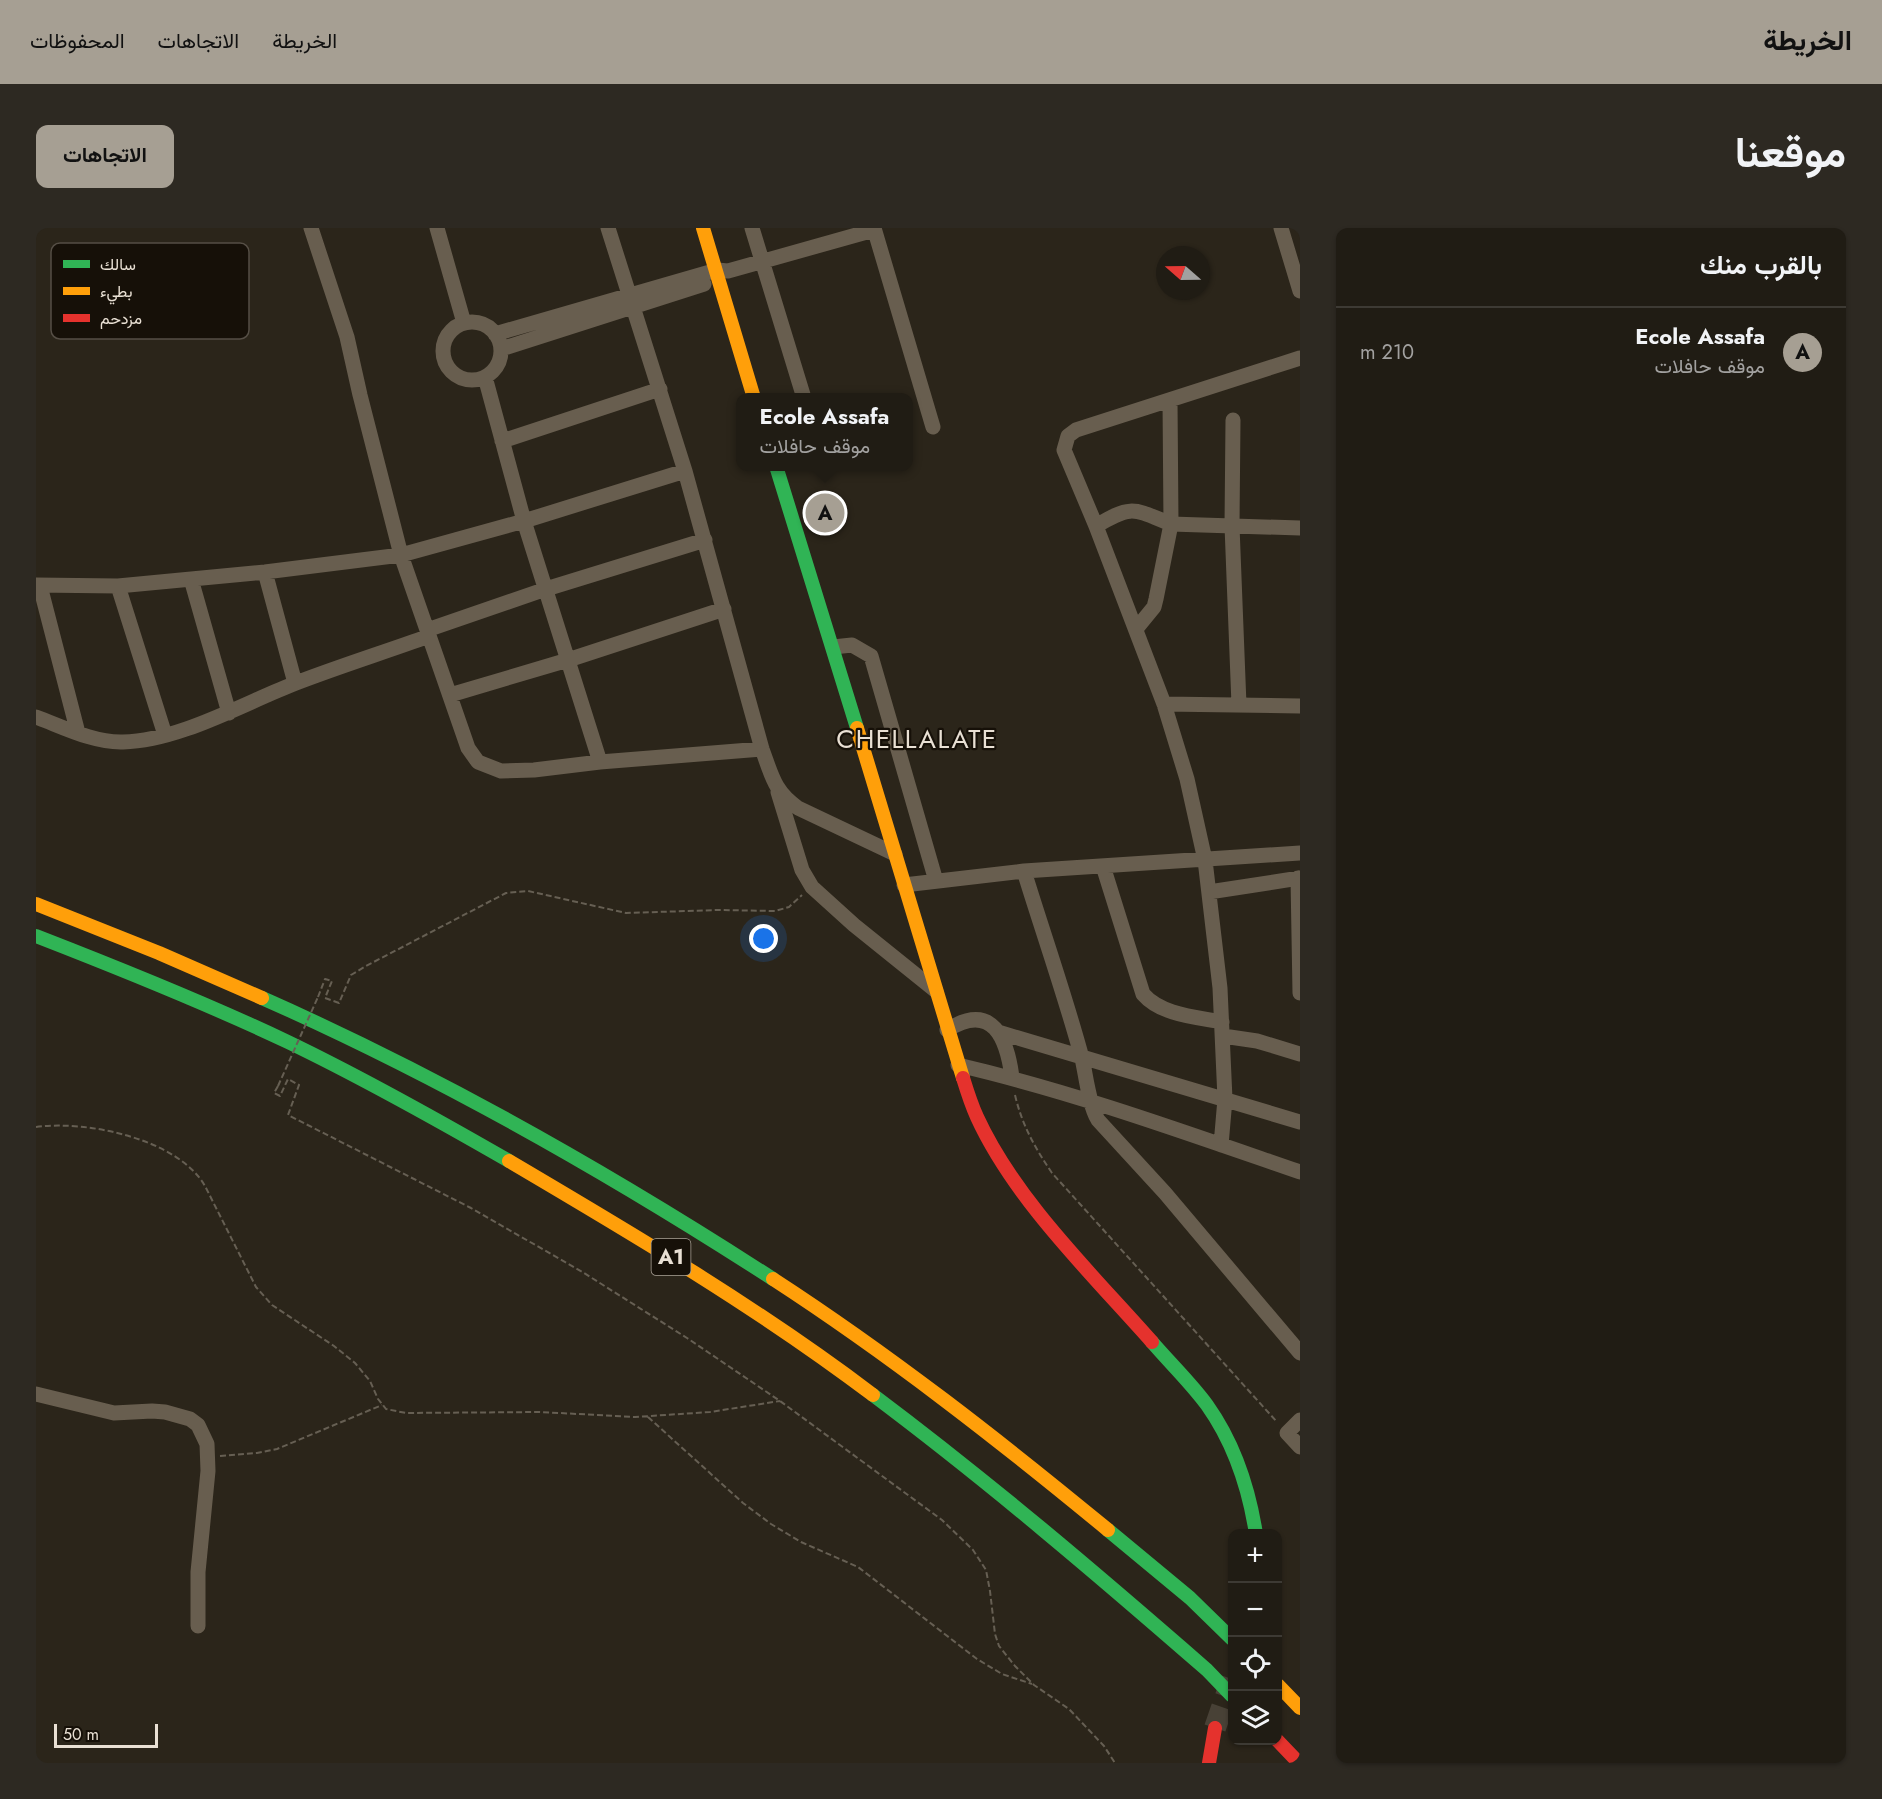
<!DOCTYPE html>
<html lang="ar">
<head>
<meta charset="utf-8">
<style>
	:root { --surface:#201c14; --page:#2d2922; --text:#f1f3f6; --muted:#a2a1a0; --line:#3d3a34; --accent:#a69f93 }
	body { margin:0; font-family:Jost,Vazirmatn,sans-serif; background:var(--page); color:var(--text); direction:rtl }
	.controls { position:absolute; right:18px; bottom:18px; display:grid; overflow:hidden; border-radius:12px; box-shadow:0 2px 4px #0004 }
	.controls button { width:54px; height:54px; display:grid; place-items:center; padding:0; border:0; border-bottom:2px solid var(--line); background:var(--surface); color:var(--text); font:30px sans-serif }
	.compass { position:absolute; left:1120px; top:18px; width:54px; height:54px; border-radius:50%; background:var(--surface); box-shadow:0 2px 4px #0004; rotate:290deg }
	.scale { position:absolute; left:18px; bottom:15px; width:104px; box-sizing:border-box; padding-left:6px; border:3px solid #e9e0d4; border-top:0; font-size:16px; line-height:21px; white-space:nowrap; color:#e9e0d4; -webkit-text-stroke:4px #161008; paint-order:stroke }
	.you { position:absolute; left:728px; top:711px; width:21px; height:21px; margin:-15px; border:4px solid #fff; border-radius:50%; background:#1a73e8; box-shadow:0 0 0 9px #1a73e833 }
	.badge { display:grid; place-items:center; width:39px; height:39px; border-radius:50%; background:var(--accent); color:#111; font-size:20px; font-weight:700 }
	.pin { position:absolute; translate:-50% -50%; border:3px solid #fff; box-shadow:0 2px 6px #0006 }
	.popup { position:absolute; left:700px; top:165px; width:177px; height:78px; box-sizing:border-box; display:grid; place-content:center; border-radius:12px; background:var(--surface); filter:drop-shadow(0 2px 4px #0005); font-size:20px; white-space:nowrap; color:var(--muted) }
	.popup b { font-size:22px; color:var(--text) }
	.popup::after { content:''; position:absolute; left:50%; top:100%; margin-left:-12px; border:12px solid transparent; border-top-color:var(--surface) }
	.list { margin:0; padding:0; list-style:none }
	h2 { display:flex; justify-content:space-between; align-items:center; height:78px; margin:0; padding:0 24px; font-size:26px }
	h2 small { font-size:20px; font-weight:400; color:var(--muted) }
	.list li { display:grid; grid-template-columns:39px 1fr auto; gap:18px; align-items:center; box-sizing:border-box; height:90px; padding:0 24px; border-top:2px solid var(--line) }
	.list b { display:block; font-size:22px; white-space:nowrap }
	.list p { margin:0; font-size:20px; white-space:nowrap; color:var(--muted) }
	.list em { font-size:20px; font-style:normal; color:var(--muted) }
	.icon { flex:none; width:33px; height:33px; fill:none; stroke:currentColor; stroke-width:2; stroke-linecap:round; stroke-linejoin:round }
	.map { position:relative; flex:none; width:1264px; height:1535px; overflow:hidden; direction:ltr; border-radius:12px }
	header { display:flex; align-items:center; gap:36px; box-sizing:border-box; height:84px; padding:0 30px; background:var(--accent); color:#111 }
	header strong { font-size:28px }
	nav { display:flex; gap:33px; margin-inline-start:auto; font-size:21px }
	.intro { display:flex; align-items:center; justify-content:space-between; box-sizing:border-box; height:144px; padding:0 36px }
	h1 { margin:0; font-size:42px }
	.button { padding:15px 27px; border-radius:12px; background:var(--accent); color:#111; font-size:21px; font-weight:700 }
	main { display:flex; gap:36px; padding:0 36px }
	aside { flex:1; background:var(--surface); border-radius:12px; box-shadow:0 2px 4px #0004 }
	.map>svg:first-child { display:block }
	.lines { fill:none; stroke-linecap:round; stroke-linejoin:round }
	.secondary-tunnel { stroke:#484136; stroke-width:22; stroke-dasharray:22 11; stroke-linecap:butt }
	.path { stroke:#665f53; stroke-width:2; stroke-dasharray:6 3; stroke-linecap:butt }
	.street { stroke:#685e4f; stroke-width:15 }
	.fast { stroke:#30b455; stroke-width:14 }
	.slow { stroke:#ff9f0a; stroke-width:14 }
	.jam { stroke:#e5322d; stroke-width:14 }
	.path-bridge { stroke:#665f53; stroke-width:2; stroke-dasharray:6 3; stroke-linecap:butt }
	.labels { text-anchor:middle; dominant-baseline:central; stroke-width:4.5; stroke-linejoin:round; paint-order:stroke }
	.shield { fill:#161008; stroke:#aaa297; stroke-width:1.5 }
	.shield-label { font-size:21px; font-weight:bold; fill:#e9e0d4 }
	.quarter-label { font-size:26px; letter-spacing:1.5px; fill:#e9e0d4; stroke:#161008 }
	.key { fill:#161008; stroke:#554e45; stroke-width:1.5 }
	.key-label { font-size:16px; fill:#e9e0d4 }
</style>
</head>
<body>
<header>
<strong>الخريطة</strong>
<nav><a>الخريطة</a><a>الاتجاهات</a><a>المحفوظات</a></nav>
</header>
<div class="intro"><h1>موقعنا</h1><a class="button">الاتجاهات</a></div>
<main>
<aside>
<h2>بالقرب منك<small></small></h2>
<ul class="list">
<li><span class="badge">A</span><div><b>Ecole Assafa</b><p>موقف حافلات</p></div><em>210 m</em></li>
</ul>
</aside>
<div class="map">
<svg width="1264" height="1535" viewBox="0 0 1264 1535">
	<rect width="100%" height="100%" fill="#2b251a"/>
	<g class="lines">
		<path class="secondary-tunnel" d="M 1179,1500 L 1196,1451"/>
		<path class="path" d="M 282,769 L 289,751 L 296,753 L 289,770 L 303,775 L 315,747 L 330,738 L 470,665 L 492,663 L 590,685 L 682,682 L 739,683 L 753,679 L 766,667
			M 242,858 L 238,865 L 244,868 L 252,851 L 263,857 L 252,887 L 435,980 L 548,1045 L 651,1110 L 744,1173 L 906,1292 L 937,1322 L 950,1342 L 954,1363 L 959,1406 L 963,1418 L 979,1438 L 998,1457 L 1033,1481 L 1068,1518 L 1079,1535
			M 979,867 C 986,897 999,920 1016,945 L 1241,1194
			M 0,899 C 51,892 142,911 169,958 L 220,1059 L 236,1077 L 298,1118 L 319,1135 L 334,1153 L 342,1171 L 350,1181 L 370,1185 L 504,1184 L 599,1189 L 674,1184 L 744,1173
			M 612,1189 L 707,1275 L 735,1296 L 765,1314 L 822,1339 L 941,1431 L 966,1446 L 996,1456
			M 184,1228 L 221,1225 L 241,1221 L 346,1177"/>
		<path class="street" d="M 275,0 L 311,109 L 324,167 L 365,327 L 432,520 L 442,534 L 465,543 L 498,542 L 564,534 L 726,521
			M 401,0 L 428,95
			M 572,0 L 649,243 L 726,521 C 736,548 738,563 762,580 L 859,626
			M 716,0 L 768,170
			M 838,0 L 897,199
			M 1245,0 L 1264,63
			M407 123a29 29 0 1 1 58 0a29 29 0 1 1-58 0Z
			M 459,106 L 681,42 L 692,43 L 838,2
			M 465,121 L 668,56
			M 449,149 L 488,293 L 564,534
			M 1134,172 L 1135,296 L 1264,300
			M 1197,192 L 1196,298 L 1203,477
			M 466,213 L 624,161
			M 1060,298 C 1096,276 1098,281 1135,296 L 1120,371 L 1118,379 L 1100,401
			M 229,344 L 259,455
			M 155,351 L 193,485
			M 0,357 L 82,358 L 229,344 L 365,327 L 488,293 L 649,243
			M 4,358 L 42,505
			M 82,358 L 129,507
			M 391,402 L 510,361 L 669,312
			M 797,419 L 816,417 L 835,428 L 900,653
			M 414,467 L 532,432 L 688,381
			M 1128,476 L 1264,478
			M 0,489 C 27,499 58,515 87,514 C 143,513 208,475 260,455 C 304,438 349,424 393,408
			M 742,564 L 766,642 L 776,659 L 818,697 L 900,763
			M 1067,638 L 1107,766 C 1125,787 1160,789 1186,794
			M 988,643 C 1007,705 1029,767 1046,830 C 1050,848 1053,877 1062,892 L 1129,965 L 1264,1125
			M 1262,650 L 1264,765
			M 868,657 L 988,643 L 1264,625
			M 1173,664 L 1264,650
			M 911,802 C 957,773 971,811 976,849
			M 962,804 L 1264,894
			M 1187,808 L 1221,813 L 1264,826
			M 922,837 C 1038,864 1151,905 1264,944
			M 1185,917 L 1189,871 L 1184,760 L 1169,632 L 1151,551 L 1128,476 L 1060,298 L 1028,222 L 1032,208 L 1040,202 L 1264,130
			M 0,1166 L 78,1185 L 116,1183 L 129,1184 L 154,1191 L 162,1197 L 171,1216 L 172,1243 L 162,1344 L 162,1398
			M 1264,1192 L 1251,1205 L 1264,1219"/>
		<path class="fast" d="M 740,238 L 821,500
			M 0,708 C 85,741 170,775 252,814 C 327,850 400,891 473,933
			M 226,770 C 405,849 573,945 737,1051
			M 1116,1114 C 1134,1135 1155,1155 1171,1177 C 1198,1215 1213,1261 1220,1306
			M 837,1167 C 953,1254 1062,1347 1171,1442 L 1196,1468
			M 1072,1302 L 1154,1370 L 1196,1411"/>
		<path class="slow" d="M 667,0 L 718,170
			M 821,500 L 927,850
			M 0,676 L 123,725 L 226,770
			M 473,933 C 597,1006 722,1080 837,1167
			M 737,1051 C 854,1127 964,1213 1072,1302
			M 1242,1457 L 1264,1480"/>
		<path class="jam" d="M 927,850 C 931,863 935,876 941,889 C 979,972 1056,1046 1116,1114
			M 1241,1512 L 1263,1535
			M 1173,1535 L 1179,1500"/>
		<path class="path-bridge" d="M 242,858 L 282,769"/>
	</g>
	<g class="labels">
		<rect class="shield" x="615.5" y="1011" width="39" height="36" rx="4.5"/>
		<g class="shield-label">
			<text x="635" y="1029">A1</text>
		</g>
		<g class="quarter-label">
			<text x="881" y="511">CHELLALATE</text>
		</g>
	</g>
	<rect x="15" y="15" width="198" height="96" rx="9" class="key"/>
	<rect x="27" y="32" width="27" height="8" fill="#30b455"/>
	<rect x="27" y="59" width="27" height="8" fill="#ff9f0a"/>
	<rect x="27" y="86" width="27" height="8" fill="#e5322d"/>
	<g class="key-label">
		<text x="64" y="42">سالك</text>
		<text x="64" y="69">بطيء</text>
		<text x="64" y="96">مزدحم</text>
	</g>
</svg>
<div class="controls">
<button>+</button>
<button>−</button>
<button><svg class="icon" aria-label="locate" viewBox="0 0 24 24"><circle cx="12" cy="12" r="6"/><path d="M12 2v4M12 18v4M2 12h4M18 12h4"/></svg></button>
<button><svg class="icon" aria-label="layers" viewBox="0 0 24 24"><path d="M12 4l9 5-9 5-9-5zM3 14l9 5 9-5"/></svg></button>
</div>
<svg class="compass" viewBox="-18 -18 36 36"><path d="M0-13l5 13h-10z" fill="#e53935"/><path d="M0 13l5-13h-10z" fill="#a2a1a0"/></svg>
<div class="scale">50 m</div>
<div class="you"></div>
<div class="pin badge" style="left:789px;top:285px">A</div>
<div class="popup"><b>Ecole Assafa</b>موقف حافلات</div>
</div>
</main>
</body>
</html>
